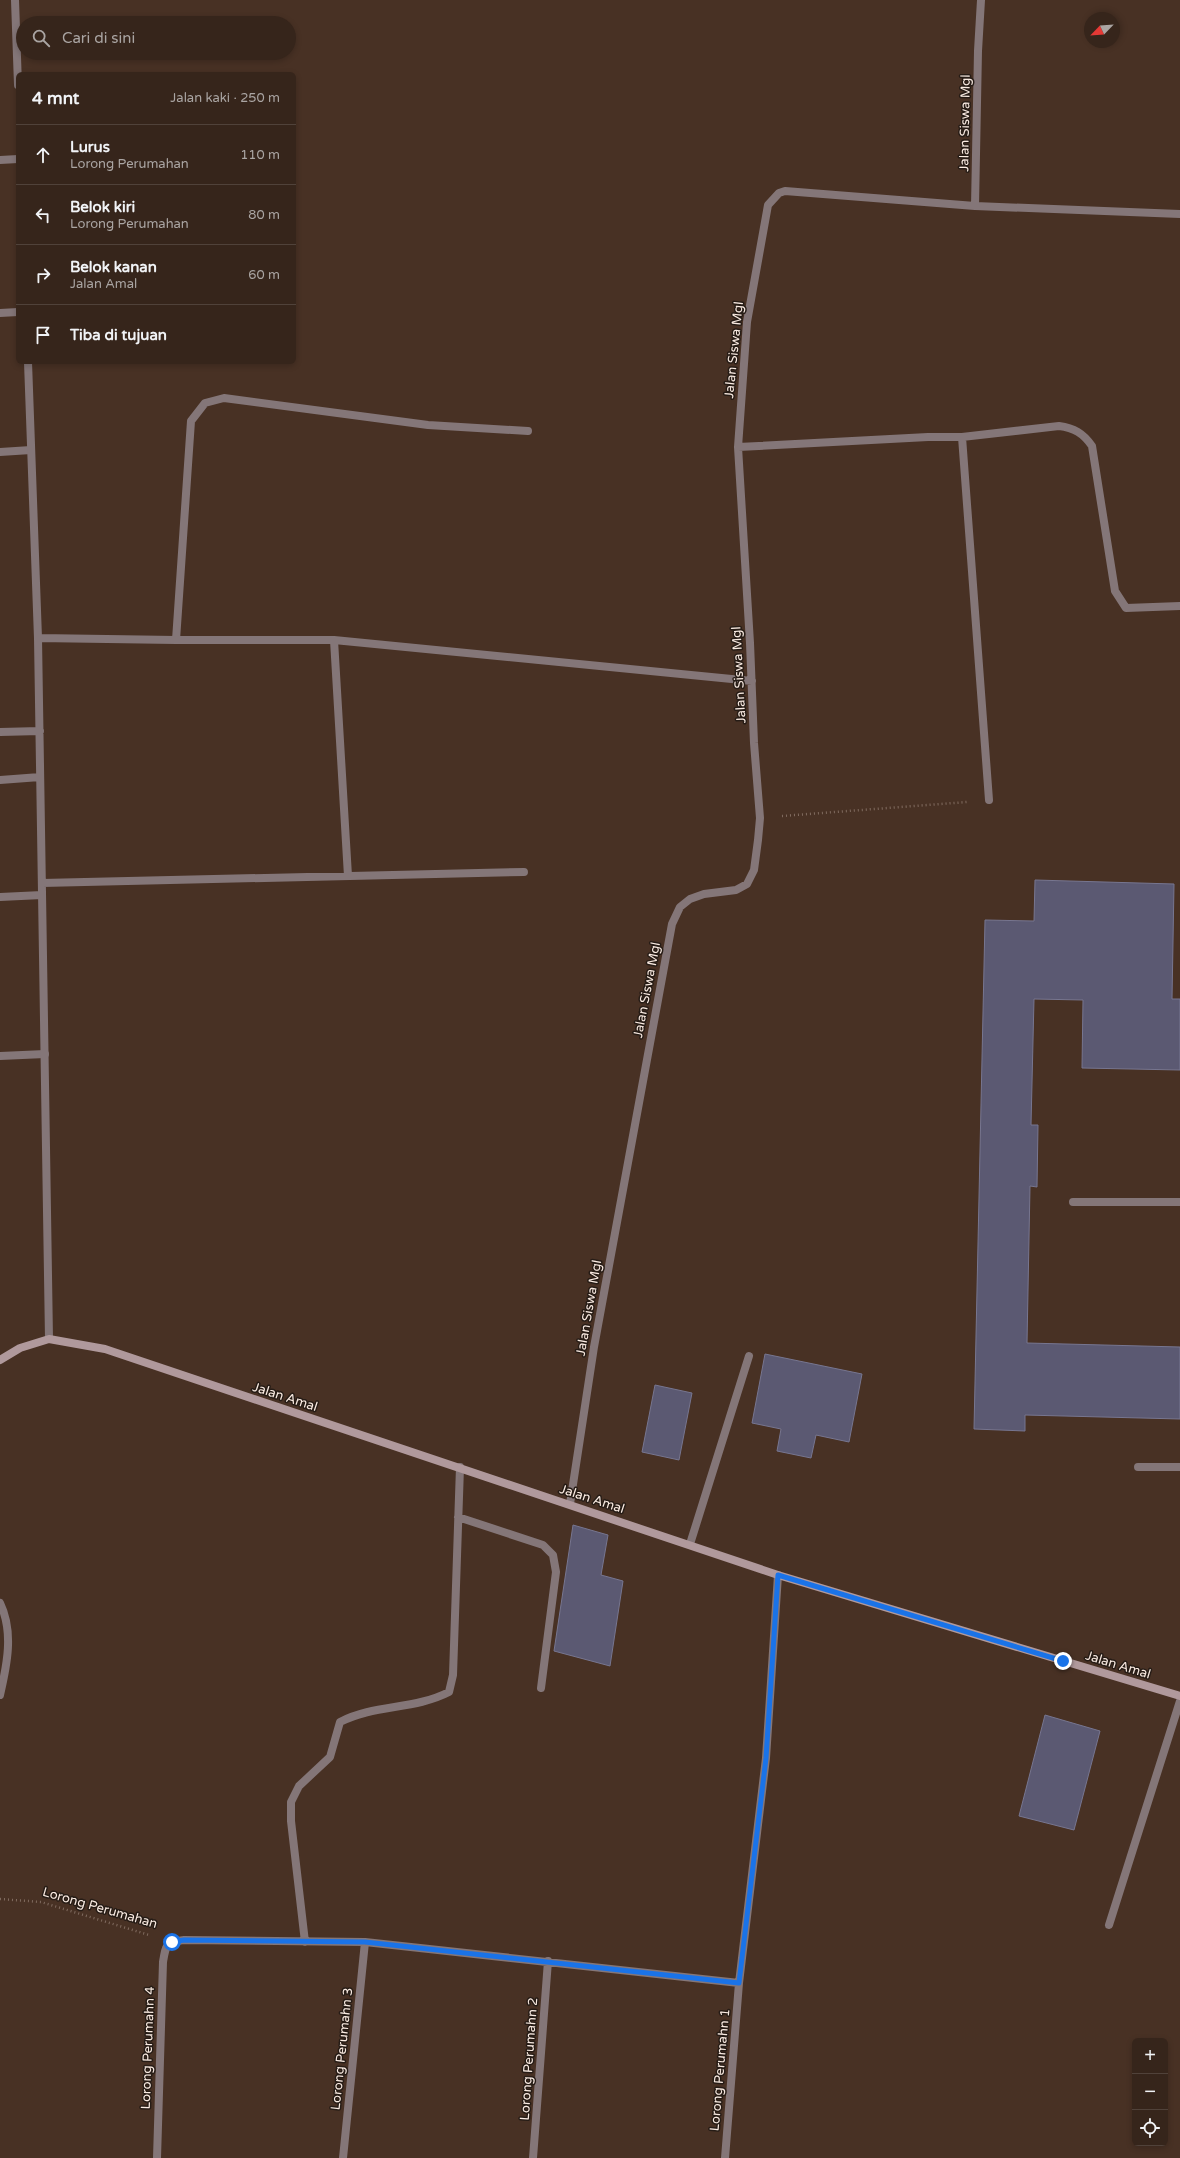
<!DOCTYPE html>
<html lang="id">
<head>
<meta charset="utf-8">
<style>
	:root { --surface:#36251b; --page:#3d2d24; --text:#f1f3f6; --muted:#aaa5a3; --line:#50423a }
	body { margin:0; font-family:"Varela Round",sans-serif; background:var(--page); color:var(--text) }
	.controls { position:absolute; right:12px; bottom:12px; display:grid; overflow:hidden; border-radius:6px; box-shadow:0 2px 6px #0003 }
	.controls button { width:36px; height:36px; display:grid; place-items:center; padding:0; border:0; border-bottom:1px solid var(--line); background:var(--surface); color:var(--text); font:20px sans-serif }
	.compass { position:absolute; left:1084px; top:12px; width:36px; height:36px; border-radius:50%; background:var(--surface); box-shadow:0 2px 6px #0003; rotate:245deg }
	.stop { position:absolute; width:12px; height:12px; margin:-9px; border:3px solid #1a73e8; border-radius:50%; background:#fff }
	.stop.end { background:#1a73e8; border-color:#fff; box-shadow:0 1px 4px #0008 }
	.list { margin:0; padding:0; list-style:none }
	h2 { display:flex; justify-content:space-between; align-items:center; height:52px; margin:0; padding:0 16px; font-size:17px }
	h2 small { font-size:13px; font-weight:400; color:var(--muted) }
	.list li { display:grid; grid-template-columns:26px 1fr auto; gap:12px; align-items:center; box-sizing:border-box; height:60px; padding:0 16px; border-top:1px solid var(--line) }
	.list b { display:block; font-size:15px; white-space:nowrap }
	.list p { margin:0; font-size:13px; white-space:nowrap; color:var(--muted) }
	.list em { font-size:13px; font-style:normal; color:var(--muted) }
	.icon { flex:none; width:22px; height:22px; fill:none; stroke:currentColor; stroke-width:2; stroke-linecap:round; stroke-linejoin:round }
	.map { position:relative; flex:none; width:1180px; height:2158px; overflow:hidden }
	.search { position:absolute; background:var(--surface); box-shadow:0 2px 6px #0003; left:16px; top:16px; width:280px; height:44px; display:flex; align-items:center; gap:10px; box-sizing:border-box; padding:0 14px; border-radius:22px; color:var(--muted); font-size:15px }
	.panel { position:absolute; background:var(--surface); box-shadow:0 2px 6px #0003; left:16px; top:72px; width:280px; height:292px; border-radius:6px }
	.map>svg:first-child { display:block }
	.building { fill:#5b5972; stroke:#777690 }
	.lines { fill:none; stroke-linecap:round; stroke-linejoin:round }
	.path { stroke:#816c60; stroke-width:2.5; stroke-dasharray:1 3; stroke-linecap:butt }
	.lane { stroke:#847678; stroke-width:8 }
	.street { stroke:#847678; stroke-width:8 }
	.secondary { stroke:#b0999c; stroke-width:8 }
	.route { stroke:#1a73e8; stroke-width:5 }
	.labels { text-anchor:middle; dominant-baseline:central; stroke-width:3; stroke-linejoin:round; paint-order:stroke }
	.street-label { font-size:13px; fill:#faebe2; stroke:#261c16 }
</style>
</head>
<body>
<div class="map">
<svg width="1180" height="2158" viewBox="0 0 1180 2158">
	<rect width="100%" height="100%" fill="#483124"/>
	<path class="building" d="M 1035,880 L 1174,884 L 1172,999 L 1180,999 L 1180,1070 L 1082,1068 L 1083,1000 L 1034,999 L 1031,1125 L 1038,1125 L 1037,1187 L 1030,1186 L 1027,1343 L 1180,1347 L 1180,1419 L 1025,1415 L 1025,1431 L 974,1429 L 985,920 L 1034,921 Z
		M 765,1354 L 862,1374 L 849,1442 L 816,1435 L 811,1458 L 777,1451 L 781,1429 L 752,1423 Z
		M 655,1385 L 692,1393 L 679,1460 L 642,1452 Z
		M 573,1525 L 608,1535 L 601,1575 L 623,1581 L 610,1666 L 554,1651 Z
		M 1045,1715 L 1100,1731 L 1074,1830 L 1019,1816 Z"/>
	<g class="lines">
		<path class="path" d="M 782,816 L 967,802
			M 0,1899 L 41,1902 L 149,1935"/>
		<path class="lane" d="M 0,452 L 31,450
			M 0,1056 L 45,1054
			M 1073,1202 L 1180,1202
			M 1138,1467 L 1180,1467
			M 1109,1925 L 1180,1701"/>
		<path class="street" d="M 15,0 L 18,85
			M 0,160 L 18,159
			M 975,206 L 1180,214
			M 0,313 L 18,312
			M 28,362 L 38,638 L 49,1339
			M 962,437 L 1059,426 C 1074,428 1083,433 1092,446 L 1115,591 L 1126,608 L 1180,606
			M 738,447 L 928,437 L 962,437 L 989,800
			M 38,638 L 176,640 L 191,421 L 205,403 L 224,398 L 428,425 L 528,431
			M 176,640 L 334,640 L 752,681
			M 334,640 L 348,876
			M 0,732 L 40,731
			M 0,780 L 40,777
			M 42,883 L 524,872
			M 0,897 L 42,895
			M 570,1504 L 594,1347 L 672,924 L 680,907 L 690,899 L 704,894 L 736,890 L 747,884 L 754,870 L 758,840 L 760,818 L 754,743 L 750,643 L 738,447 L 747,322 L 768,205 L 779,193 L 785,191 L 975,206 L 978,51 L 981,0
			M 458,1517 L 543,1545 L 553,1555 L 556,1572 L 541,1688
			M 690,1544 L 749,1356
			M 0,1603 C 14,1632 7,1665 0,1695
			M 305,1942 L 291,1821 L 291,1802 L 299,1786 L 330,1757 L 340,1722 C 375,1704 414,1710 449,1692 L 453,1675 L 460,1467
			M 157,2158 L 163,1962 C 166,1944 166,1942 184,1940 L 365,1942 L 739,1983 L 766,1758 L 778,1575
			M 343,2158 L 365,1942
			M 533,2158 L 548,1961
			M 725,2158 L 739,1983"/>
		<path class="secondary" d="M 0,1360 L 20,1348 L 49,1339 L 105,1349 L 778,1575 L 1180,1696"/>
	</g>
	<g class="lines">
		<path class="route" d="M 172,1942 L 184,1940 L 365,1942 L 739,1983 L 766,1758 L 778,1575 L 1063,1661"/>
	</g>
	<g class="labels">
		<g class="street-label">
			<text transform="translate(965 123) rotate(-89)">Jalan Siswa Mgl</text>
			<text transform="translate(734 350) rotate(-84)">Jalan Siswa Mgl</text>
			<text transform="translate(739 675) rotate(-93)">Jalan Siswa Mgl</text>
			<text transform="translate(647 990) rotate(-79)">Jalan Siswa Mgl</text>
			<text transform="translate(589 1308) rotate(-80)">Jalan Siswa Mgl</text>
			<text transform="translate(285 1397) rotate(18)">Jalan Amal</text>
			<text transform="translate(592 1499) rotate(18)">Jalan Amal</text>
			<text transform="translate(1118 1665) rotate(17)">Jalan Amal</text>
			<text transform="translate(100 1908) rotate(16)">Lorong Perumahan</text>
			<text transform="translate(148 2048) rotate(-88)">Lorong Perumahn 4</text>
			<text transform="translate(342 2049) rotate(-84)">Lorong Perumahn 3</text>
			<text transform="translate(529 2059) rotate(-86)">Lorong Perumahn 2</text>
			<text transform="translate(720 2070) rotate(-85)">Lorong Perumahn 1</text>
		</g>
	</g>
</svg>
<div class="controls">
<button>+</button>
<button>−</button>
<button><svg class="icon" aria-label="locate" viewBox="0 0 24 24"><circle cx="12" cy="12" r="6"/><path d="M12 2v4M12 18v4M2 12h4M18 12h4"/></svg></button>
</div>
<svg class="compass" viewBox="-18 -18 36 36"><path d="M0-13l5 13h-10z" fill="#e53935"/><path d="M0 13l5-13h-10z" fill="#aaa5a3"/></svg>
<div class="stop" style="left:172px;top:1942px"></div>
<div class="stop end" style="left:1063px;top:1661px"></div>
<div class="search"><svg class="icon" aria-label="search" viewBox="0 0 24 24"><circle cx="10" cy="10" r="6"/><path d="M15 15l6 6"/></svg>Cari di sini</div>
<section class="panel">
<h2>4 mnt<small>Jalan kaki · 250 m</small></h2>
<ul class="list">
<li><svg class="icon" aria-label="ahead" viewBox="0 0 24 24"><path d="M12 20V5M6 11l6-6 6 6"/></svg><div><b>Lurus</b><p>Lorong Perumahan</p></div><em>110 m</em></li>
<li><svg class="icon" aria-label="left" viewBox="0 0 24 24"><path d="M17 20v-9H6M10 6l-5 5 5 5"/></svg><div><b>Belok kiri</b><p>Lorong Perumahan</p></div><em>80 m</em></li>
<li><svg class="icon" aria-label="right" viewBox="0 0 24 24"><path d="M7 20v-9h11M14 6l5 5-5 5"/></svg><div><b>Belok kanan</b><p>Jalan Amal</p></div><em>60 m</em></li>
<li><svg class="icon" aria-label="arrive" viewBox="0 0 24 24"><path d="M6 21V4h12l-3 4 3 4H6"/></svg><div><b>Tiba di tujuan</b></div></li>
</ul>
</section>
</div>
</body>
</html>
